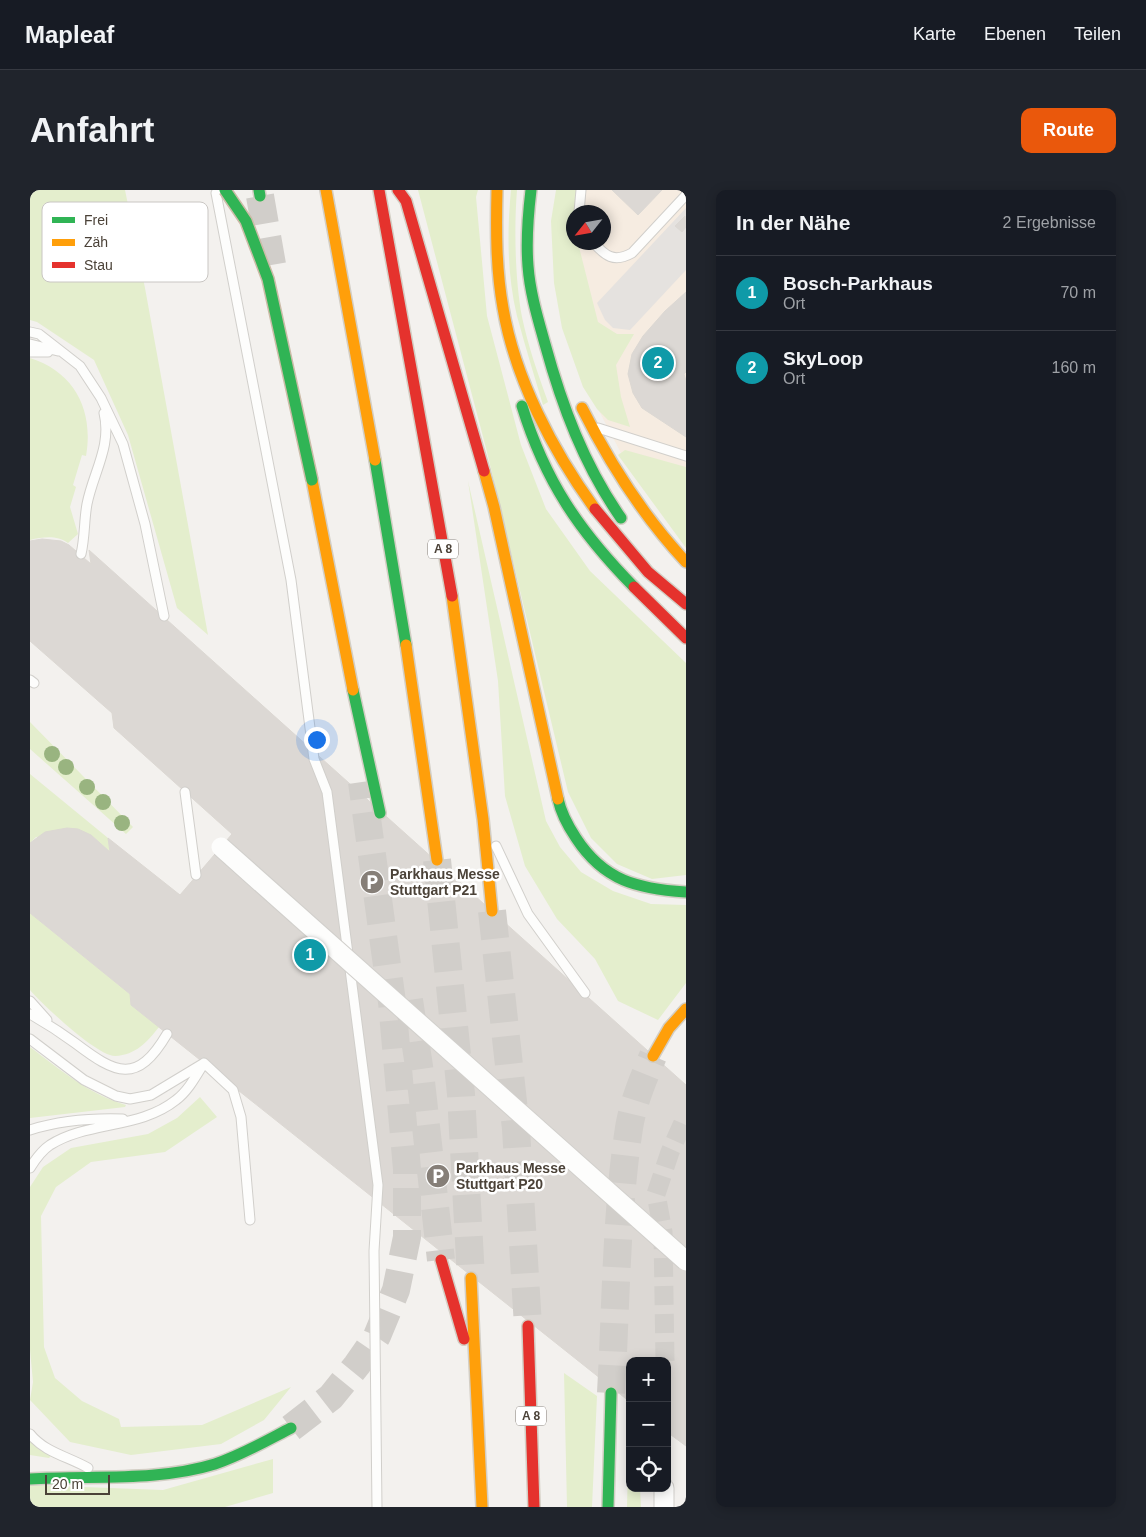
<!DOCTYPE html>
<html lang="de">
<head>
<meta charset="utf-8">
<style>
	:root { --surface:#171b24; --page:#20242c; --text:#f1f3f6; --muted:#9ea1a6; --line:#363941; --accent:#ea580c }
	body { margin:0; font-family:Helvetica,sans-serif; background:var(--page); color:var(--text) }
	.controls { position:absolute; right:15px; bottom:15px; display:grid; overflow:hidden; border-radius:10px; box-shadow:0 2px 12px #0003 }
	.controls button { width:45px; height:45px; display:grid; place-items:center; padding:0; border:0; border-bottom:1px solid var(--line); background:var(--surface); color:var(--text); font:25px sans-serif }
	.compass { position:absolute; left:536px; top:15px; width:45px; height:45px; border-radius:50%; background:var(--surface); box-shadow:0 2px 12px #0003; rotate:239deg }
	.scale { position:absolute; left:15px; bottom:12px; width:65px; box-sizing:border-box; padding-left:5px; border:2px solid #4b4238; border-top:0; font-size:14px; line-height:18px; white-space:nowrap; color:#4b4238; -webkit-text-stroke:4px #fff; paint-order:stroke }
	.you { position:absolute; left:286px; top:549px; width:18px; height:18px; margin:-12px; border:4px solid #fff; border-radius:50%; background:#1a73e8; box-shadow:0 0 0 8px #1a73e833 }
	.badge { display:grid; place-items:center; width:32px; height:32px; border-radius:50%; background:var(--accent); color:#fff; font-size:16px; font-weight:700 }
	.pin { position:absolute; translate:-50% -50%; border:2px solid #fff; box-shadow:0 1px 5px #0006 }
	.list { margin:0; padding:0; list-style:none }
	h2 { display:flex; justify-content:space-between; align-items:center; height:65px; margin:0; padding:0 20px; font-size:21px }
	h2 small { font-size:16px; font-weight:400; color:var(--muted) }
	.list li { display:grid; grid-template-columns:32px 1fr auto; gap:15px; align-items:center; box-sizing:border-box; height:75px; padding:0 20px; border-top:1px solid var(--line) }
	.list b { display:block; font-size:19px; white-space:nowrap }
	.list p { margin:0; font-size:16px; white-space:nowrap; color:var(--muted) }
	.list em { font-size:16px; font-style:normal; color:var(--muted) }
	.icon { flex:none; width:28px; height:28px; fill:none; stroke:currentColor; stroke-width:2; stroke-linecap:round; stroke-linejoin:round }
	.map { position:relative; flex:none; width:656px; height:1317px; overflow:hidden; border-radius:10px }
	header { display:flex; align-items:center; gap:30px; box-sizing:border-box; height:70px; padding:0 25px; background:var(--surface); border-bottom:1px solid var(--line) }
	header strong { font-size:24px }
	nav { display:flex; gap:28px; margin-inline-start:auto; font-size:18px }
	.intro { display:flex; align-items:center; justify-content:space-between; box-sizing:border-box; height:120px; padding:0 30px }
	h1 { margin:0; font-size:35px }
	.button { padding:12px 22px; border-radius:10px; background:var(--accent); color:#fff; font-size:18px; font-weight:700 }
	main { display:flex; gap:30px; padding:0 30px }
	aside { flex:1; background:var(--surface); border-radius:10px; box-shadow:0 2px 12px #0003 }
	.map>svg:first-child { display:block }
	.commercial { fill:#f6ece1; fill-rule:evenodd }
	.green { fill:#e4eecd }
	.parking { fill:#e5e2df }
	.building { fill:#dcd8d4; stroke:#dcd8d3 }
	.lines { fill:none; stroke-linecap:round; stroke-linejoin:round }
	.street-tunnel { stroke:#d1ceca; stroke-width:19; stroke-dasharray:19 9; stroke-linecap:butt }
	.highway-tunnel { stroke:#d1ceca; stroke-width:28; stroke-dasharray:28 14; stroke-linecap:butt }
	.lane-casing { stroke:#d1cfcb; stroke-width:11 }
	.street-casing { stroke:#d1cfcb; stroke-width:21 }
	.fast-casing { stroke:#d3cec4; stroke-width:14 }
	.slow-casing { stroke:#d3cec4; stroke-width:14 }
	.jam-casing { stroke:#d3cec4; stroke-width:14 }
	.lane { stroke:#fdfdfc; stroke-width:9 }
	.street { stroke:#fdfdfc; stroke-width:19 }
	.fast { stroke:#30b455; stroke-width:11 }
	.slow { stroke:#ff9f0a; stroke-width:11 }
	.jam { stroke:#e5322d; stroke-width:11 }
	.street-bridge-casing { stroke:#d1cfcb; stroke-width:21; stroke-linecap:butt }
	.fast-bridge-casing { stroke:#ccbca8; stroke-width:14; stroke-linecap:butt }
	.street-bridge { stroke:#fdfdfc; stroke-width:19 }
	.fast-bridge { stroke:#30b455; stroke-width:11 }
	.tree { fill:#99b480 }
	.labels { text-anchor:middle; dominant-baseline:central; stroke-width:5; stroke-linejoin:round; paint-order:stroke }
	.shield { fill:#fff; stroke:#817b74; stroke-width:1 }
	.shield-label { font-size:12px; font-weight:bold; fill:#4b4238 }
	.poi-label { font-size:14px; font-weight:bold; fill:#4b4238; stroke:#fff; text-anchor:start }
	.key { fill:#fff; stroke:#c9c6c3; stroke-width:1 }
	.key-label { font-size:14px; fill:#4b4238 }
</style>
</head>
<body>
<header>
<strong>Mapleaf</strong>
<nav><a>Karte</a><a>Ebenen</a><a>Teilen</a></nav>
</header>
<div class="intro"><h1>Anfahrt</h1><a class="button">Route</a></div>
<main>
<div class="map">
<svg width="656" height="1317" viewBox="0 0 656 1317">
	<rect width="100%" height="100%" fill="#f3f1ee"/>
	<path class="commercial" d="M 529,0 L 656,0 L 656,352 L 592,265 L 555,194 ZM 544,22 L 574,22 L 574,52 L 544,52 Z"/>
	<path class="green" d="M 0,0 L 95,0 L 115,98 L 178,445 L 147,418 L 98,245 L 64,170 L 7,132 L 0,130 Z
		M 388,0 L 448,0 L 446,7 L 457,126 L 491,255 L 516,319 L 560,381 L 656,473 L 656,685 L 622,689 L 587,674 L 561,648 L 538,602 L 456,258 Z
		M 481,0 L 487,0 C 484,38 485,90 492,127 C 498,156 508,184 518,212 L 513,215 C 504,185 495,156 487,126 C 477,85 477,41 481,0 Z
		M 526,0 L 546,0 L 544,52 L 548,53 L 568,132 L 587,144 L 604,144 L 586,175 L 591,207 L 600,237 L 578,230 L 567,219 L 553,197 L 532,138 L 524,93 L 521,31 Z
		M 0,168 C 45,182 64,221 56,266 L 52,265 L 43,295 L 46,297 L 40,317 L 48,344 L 38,353 C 27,345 13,347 0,350 Z
		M 595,260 L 656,277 L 656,358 L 588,265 Z
		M 438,291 L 516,631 L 530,657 L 551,682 L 583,701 L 621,714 L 656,715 L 656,793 L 628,830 L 588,811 L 565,769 L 527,729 L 495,676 L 475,606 L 468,491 Z
		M 0,532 L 103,637 L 96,644 L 0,559 Z
		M 0,584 L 78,648 L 80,662 L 61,645 L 6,647 L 0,653 Z
		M 0,723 L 100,804 L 101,815 L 129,837 C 117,852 106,865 85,866 C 67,866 13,815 0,800 Z
		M 0,857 C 31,880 58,904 96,915 L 95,917 L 0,928 Z
		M 170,907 L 187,927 L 135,962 L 61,972 L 26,997 L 11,1026 L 14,1157 L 25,1188 L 52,1211 L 89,1229 L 91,1237 L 172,1235 L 261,1197 L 234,1230 L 191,1254 L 101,1265 L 40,1252 L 0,1210 L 3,1192 L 0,1160 L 0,997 L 13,977 L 41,958 L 118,944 L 147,928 Z
		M 534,1183 L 567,1206 L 562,1317 L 537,1317 Z
		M 599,1235 L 600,1298 L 610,1298 L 611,1317 L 597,1317 Z
		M 0,1250 L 21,1266 L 19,1268 L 0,1265 Z
		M 243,1269 L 243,1303 L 195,1317 L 0,1317 L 0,1295 L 133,1300 Z"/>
	<path class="parking" d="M 656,18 L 656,80 L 600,140 L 583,138 L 575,130 L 567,113 Z"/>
	<path class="building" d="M 582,0 L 632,0 L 608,25 Z
		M 655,26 L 656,37 L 652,42 L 645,36 Z
		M 656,102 L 656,182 L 654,184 L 656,191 L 656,247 L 612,218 L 603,203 L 598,184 L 602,164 L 613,146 L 635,121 Z
		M 12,349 L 31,351 L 39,355 L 61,374 L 59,360 L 656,895 L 656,1256 L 637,1242 L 637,1171 L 600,1171 L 600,1212 L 101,815 L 100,804 L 0,723 L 0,653 L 15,642 L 37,638 L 48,639 L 61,645 L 80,662 L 78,648 L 150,705 L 202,644 L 84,538 L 82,523 L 0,451 L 0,351 Z"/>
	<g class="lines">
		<path class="street-tunnel" d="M 635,1171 L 633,1042 L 626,1004 L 640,962 L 656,926"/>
		<path class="highway-tunnel" d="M 230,6 L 244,86
			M 407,670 L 431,904 L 441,1088
			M 462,721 L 486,939 L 498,1136
			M 379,810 L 390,883 L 411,1070
			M 581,1203 C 586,1117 586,1022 599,938 C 603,913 613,889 623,866
			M 261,1238 L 301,1207 L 327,1175 L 347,1146 L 366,1100 L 377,1047 L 377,979 L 362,812 L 332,592"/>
		<g class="lane-casing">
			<path id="lane" d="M 186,3 L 261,390 L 284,569 L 297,602 L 348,995 L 344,1061 L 347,1317
				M 549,22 L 551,0
				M 563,52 C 575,66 584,73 602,63 L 656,5
				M 0,142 L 9,144 L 50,176 L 71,208 L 93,254 L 115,334 L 134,426
				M 0,154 L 28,161
				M 0,162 L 18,162
				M 568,238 L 656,266
				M 51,364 C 55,347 54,330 57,314 C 63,283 82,256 74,223
				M 0,490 L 4,493
				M 155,602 L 166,685
				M 466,656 L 498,724 L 555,803
				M 0,811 L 17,830
				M 0,824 C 16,833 30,842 45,853 C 86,884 107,895 137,844
				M 0,849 L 54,890 L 86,906 L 100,909 L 121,905 L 174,873
				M 174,873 L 203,900 L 211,927 L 220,1030
				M 0,940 C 31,930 61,928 93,929
				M 0,978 C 5,970 11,961 20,955 C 58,931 110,939 146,910 C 158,901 166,886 174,873
				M 0,1244 C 14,1262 39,1267 58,1278"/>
		</g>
		<g class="street-casing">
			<path id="street" d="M 634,1298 L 634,1317"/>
		</g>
		<g class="fast-casing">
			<path id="fast" d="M 229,0 L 230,6
				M 501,0 C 498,25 496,51 498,76 C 500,103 508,129 515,154 C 532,216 554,275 591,328
				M 492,216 C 515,291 549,341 604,397
				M 345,270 L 376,455
				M 323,500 L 350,623
				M 528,609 C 531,623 538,636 546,648 C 574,691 608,699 656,702
				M 0,1289 C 60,1285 127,1292 185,1274 C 212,1265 236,1251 261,1238
				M 578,1317 L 581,1203"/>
		</g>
		<g class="slow-casing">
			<path id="slow" d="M 296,0 L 345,270
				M 467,0 C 466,40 466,79 473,118 C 485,189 523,261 565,319
				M 552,218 C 580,274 613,326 656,372
				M 454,281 L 464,317 L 528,609
				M 282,290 L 323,500
				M 422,406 L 453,629 L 462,721
				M 376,455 L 407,670
				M 623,866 L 639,838 L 656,819
				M 441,1088 L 452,1317"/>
		</g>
		<g class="jam-casing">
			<path id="jam" d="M 349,0 L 422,406
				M 368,0 L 376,11 L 454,281
				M 565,319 L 618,382 L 656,414
				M 604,397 L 656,448
				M 411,1070 L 434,1149
				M 498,1136 L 504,1317"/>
		</g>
		<use href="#lane" class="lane"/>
		<use href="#street" class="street"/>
		<use href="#fast" class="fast"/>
		<use href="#slow" class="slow"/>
		<use href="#jam" class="jam"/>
		<g class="street-bridge-casing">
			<path id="street-bridge" d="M 191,657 L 656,1071"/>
		</g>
		<g class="fast-bridge-casing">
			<path id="fast-bridge" d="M 195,0 L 216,31 L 238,89 L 282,290"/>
		</g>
		<use href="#street-bridge" class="street-bridge"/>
		<use href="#fast-bridge" class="fast-bridge"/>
	</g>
	<g class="tree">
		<circle cx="22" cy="564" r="8"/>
		<circle cx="36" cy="577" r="8"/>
		<circle cx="57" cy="597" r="8"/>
		<circle cx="73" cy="612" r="8"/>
		<circle cx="92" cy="633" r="8"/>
	</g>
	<defs>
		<g id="parking-disc" transform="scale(1.25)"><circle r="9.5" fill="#867f78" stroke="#fff"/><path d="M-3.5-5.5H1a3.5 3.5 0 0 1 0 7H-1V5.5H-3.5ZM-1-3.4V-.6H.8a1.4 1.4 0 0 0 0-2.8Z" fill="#fff"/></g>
	</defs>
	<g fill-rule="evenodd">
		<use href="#parking-disc" x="342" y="692"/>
		<use href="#parking-disc" x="408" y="986"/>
	</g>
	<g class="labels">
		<g class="shield">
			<rect x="398" y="349.5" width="30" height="19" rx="4"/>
			<rect x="486" y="1216.5" width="30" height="19" rx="4"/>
		</g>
		<g class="shield-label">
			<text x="413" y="359">A 8</text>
			<text x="501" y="1226">A 8</text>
		</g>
		<g class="poi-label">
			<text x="360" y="684">Parkhaus Messe<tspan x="360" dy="16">Stuttgart P21</tspan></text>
			<text x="426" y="978">Parkhaus Messe<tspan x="426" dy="16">Stuttgart P20</tspan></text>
		</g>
	</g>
	<rect x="12" y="12" width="166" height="80" rx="8" class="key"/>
	<rect x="22" y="27" width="23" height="6" fill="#30b455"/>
	<rect x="22" y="49" width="23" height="7" fill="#ff9f0a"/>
	<rect x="22" y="72" width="23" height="6" fill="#e5322d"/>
	<g class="key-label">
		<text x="54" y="35">Frei</text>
		<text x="54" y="57">Zäh</text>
		<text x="54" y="80">Stau</text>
	</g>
</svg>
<div class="controls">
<button>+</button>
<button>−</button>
<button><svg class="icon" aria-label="locate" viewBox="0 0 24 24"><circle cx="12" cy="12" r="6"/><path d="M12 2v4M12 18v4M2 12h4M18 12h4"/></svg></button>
</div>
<svg class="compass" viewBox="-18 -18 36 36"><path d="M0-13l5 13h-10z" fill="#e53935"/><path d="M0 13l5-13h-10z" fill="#9ea1a6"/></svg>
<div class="scale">20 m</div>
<div class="you"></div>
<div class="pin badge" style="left:280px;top:765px;background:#0f9aa8">1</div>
<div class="pin badge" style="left:628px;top:173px;background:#0f9aa8">2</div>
</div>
<aside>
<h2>In der Nähe<small>2 Ergebnisse</small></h2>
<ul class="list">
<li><span class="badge" style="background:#0f9aa8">1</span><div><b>Bosch-Parkhaus</b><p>Ort</p></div><em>70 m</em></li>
<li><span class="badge" style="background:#0f9aa8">2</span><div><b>SkyLoop</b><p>Ort</p></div><em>160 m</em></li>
</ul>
</aside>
</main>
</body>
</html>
